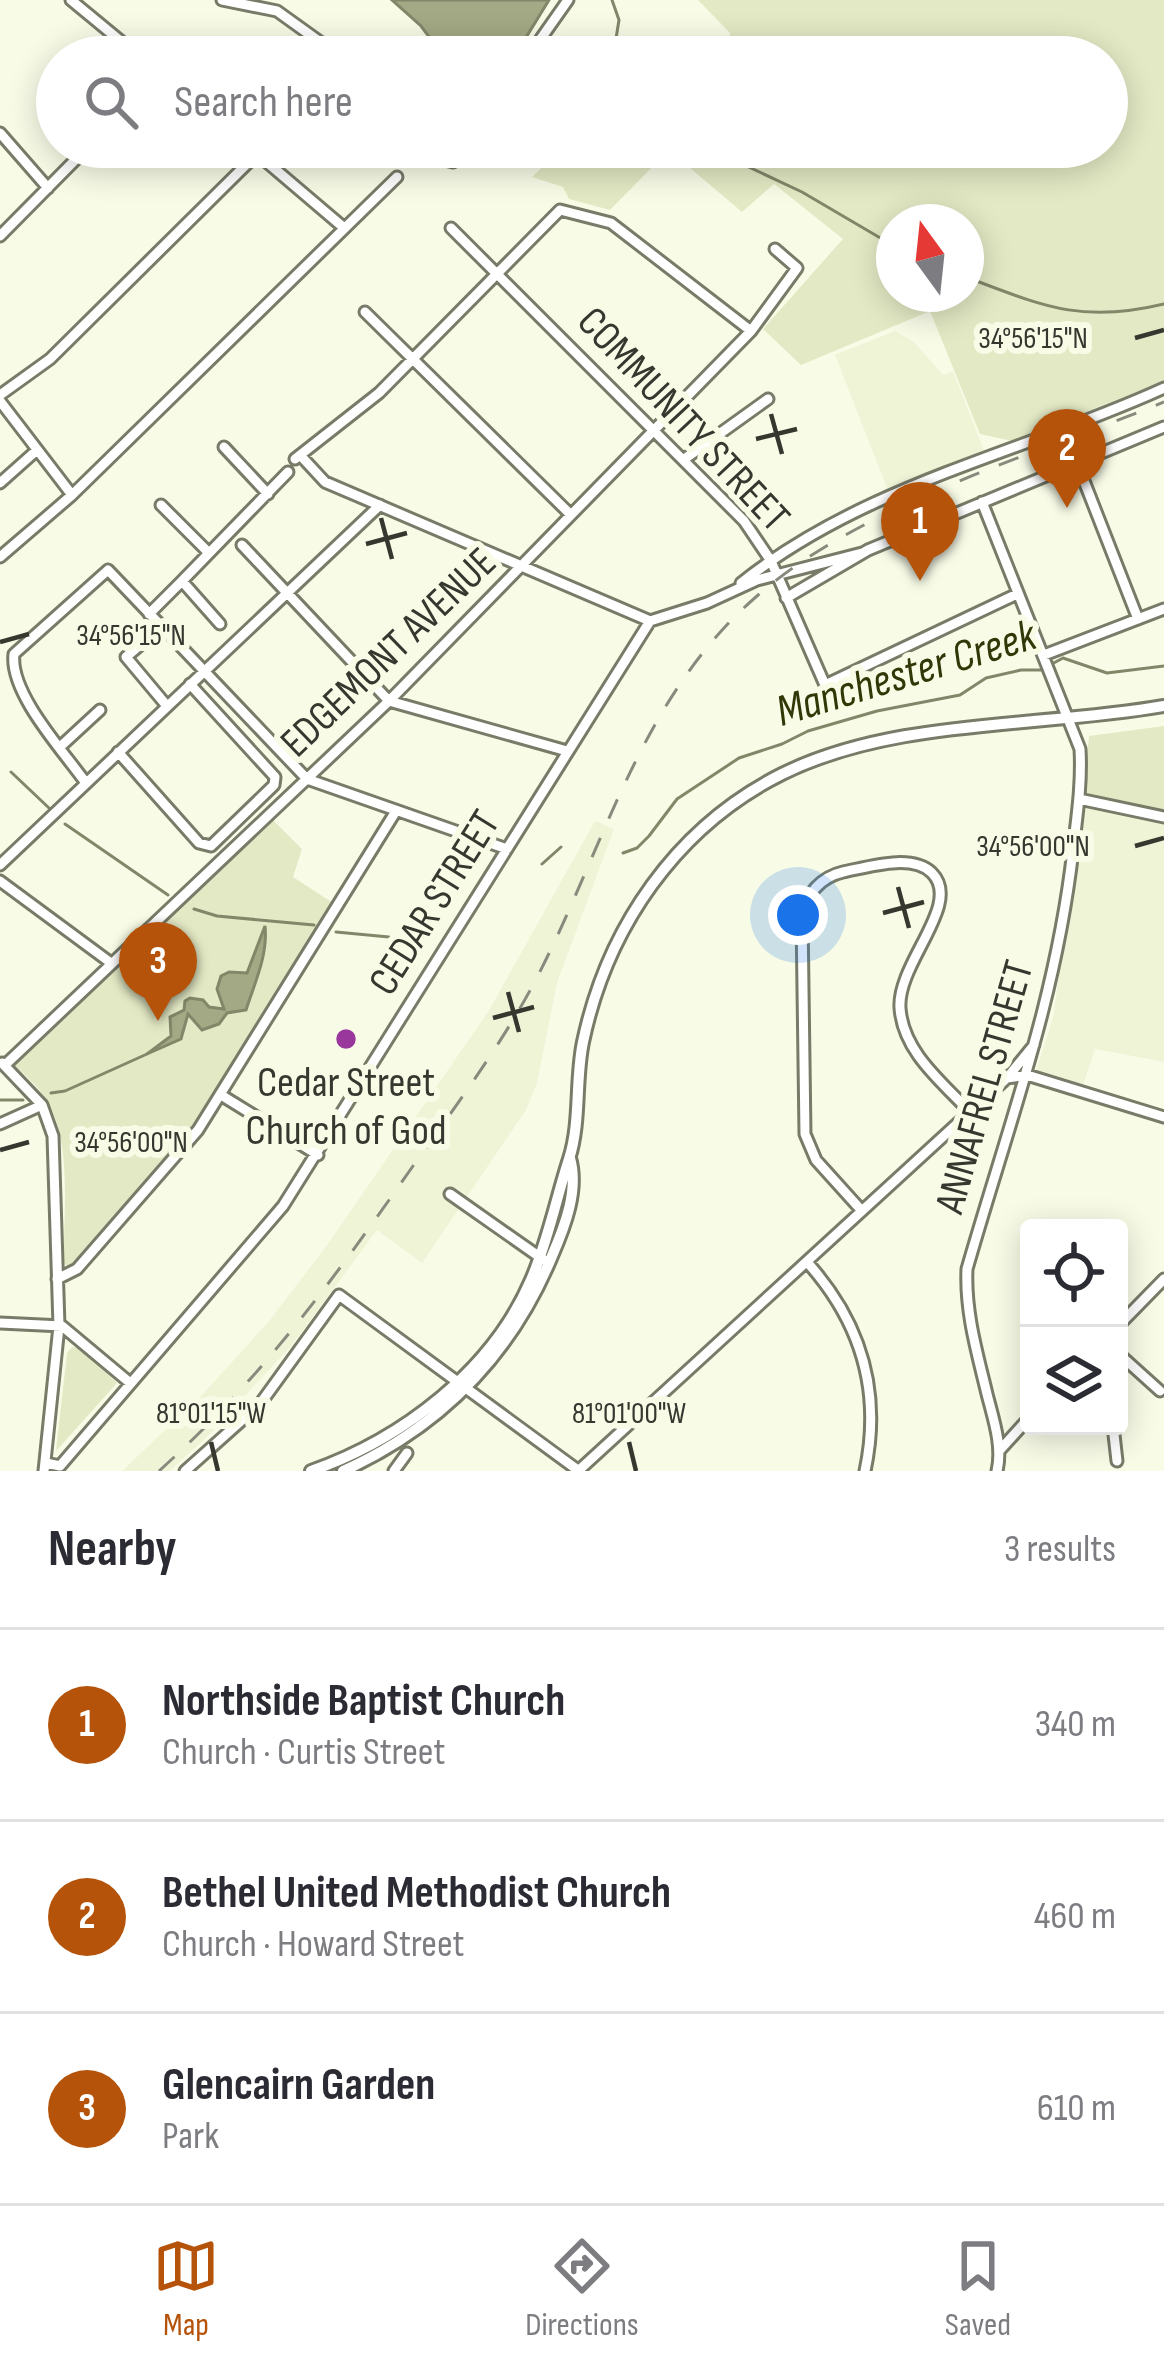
<!DOCTYPE html>
<html lang="en">
<head>
<meta charset="utf-8">
<style>
	:root { --surface:#fff; --page:#f2f2f3; --text:#2b2b33; --muted:#7c7c81; --line:#e1e1e2; --accent:#b45309 }
	body { margin:0; font-family:"Sofia Sans Condensed",sans-serif; background:var(--page); color:var(--text) }
	.controls { position:absolute; right:36px; bottom:36px; display:grid; overflow:hidden; border-radius:12px; box-shadow:0 6px 30px #0003 }
	.controls button { width:108px; height:108px; display:grid; place-items:center; padding:0; border:0; border-bottom:3px solid var(--line); background:var(--surface); color:var(--text); font:60px sans-serif }
	.compass { position:absolute; left:876px; top:204px; width:108px; height:108px; border-radius:50%; background:var(--surface); box-shadow:0 6px 30px #0003; rotate:345deg }
	.you { position:absolute; left:798px; top:915px; width:42px; height:42px; margin:-30px; border:9px solid #fff; border-radius:50%; background:#1a73e8; box-shadow:0 0 0 18px #1a73e833 }
	.badge { display:grid; place-items:center; width:78px; height:78px; border-radius:50%; background:var(--accent); color:#fff; font-size:39px; font-weight:700 }
	.pin { position:absolute; translate:-50% -99px; filter:drop-shadow(0 3px 6px #0008) }
	.pin::after { content:''; position:absolute; top:63px; width:42px; height:36px; background:inherit; clip-path:polygon(0 0,100% 0,50% 100%) }
	.list { margin:0; padding:0; list-style:none }
	h2 { display:flex; justify-content:space-between; align-items:center; height:156px; margin:0; padding:0 48px; font-size:51px }
	h2 small { font-size:39px; font-weight:400; color:var(--muted) }
	.list li { display:grid; grid-template-columns:78px 1fr auto; gap:36px; align-items:center; box-sizing:border-box; height:192px; padding:0 48px; border-top:3px solid var(--line) }
	.list b { display:block; font-size:45px; white-space:nowrap }
	.list p { margin:0; font-size:39px; white-space:nowrap; color:var(--muted) }
	.list em { font-size:39px; font-style:normal; color:var(--muted) }
	.icon { flex:none; width:66px; height:66px; fill:none; stroke:currentColor; stroke-width:2; stroke-linecap:round; stroke-linejoin:round }
	.map { position:relative; flex:none; width:1164px; height:1471px; overflow:hidden }
	.search { position:absolute; background:var(--surface); box-shadow:0 6px 30px #0003; left:36px; right:36px; top:36px; height:132px; display:flex; align-items:center; gap:30px; box-sizing:border-box; padding:0 42px; border-radius:66px; color:var(--muted); font-size:45px }
	.sheet { height:732px; background:var(--surface) }
	nav { display:flex; justify-content:space-around; align-items:center; box-sizing:border-box; height:168px; border-top:3px solid var(--line); background:var(--surface); font-size:33px; color:var(--muted) }
	nav a { display:grid; justify-items:center; gap:6px }
	nav .on { color:var(--accent) }
	.map>svg:first-child { display:block }
	.built { fill:#eff4d7 }
	.green { fill:#e3e9c4; fill-rule:evenodd }
	.water { fill:#a3a984; stroke:#82876a; stroke-width:3 }
	.lines { fill:none; stroke-linecap:round; stroke-linejoin:round }
	.stream { stroke:#82876a; stroke-width:3 }
	.minor-casing { stroke:#787b68; stroke-width:15 }
	.major-casing { stroke:#787b68; stroke-width:16 }
	.minor { stroke:#fff; stroke-width:9 }
	.major { stroke:#fff; stroke-width:10 }
	.rail { stroke:#878a7c; stroke-width:3; stroke-dasharray:21 21; stroke-linecap:butt }
	.ticks { fill:none; stroke:#36372f; stroke-width:4.5 }
	.poi-dot { fill:#9a379d; stroke:#f8fce7; stroke-width:4.5 }
	.labels { text-anchor:middle; dominant-baseline:central; stroke-width:12; stroke-linejoin:round; paint-order:stroke }
	.street-label { font-size:42px; fill:#36372f; stroke:#f8fce7 }
	.poi-label { font-size:42px; fill:#36372f; stroke:#f8fce7 }
	.water-label { font-size:45px; font-style:italic; fill:#323707; stroke:#f8fce7 }
	.ticks-label { font-size:30px; text-anchor:middle; fill:#36372f; stroke:#f8fce7; stroke-width:12; stroke-linejoin:round; paint-order:stroke }
</style>
</head>
<body>
<div class="map">
<svg width="1164" height="1471" viewBox="0 0 1164 1471">
	<rect width="100%" height="100%" fill="#f8fce7"/>
	<path class="built" d="M 895,331 L 915,343 L 943,375 L 953,371 L 984,450 L 887,488 L 835,355 Z
		M 1083,807 L 1164,823 L 1164,1062 L 1095,1049 L 1083,1085 L 1036,1071 L 1053,1018 Z
		M 595,821 L 614,829 L 557,983 L 537,1083 L 526,1110 L 422,1263 L 377,1230 L 292,1345 L 211,1433 L 170,1471 L 122,1471 L 203,1394 L 269,1321 L 325,1248 L 488,1012 Z"/>
	<path class="green" d="M 698,0 L 1164,0 L 1164,381 L 1012,441 L 980,434 L 930,311 L 801,365 L 763,329 L 843,239 L 774,184 L 742,212 L 669,150 L 610,210 L 569,199 L 563,187 L 532,177 L 556,154 L 549,147 L 1107,147 L 1107,57 L 728,57 L 730,33 ZM 894,222 L 966,222 L 966,294 L 894,294 Z
		M 1164,726 L 1164,823 L 1083,807 L 1089,736 Z
		M 272,819 L 302,849 L 293,877 L 333,903 L 196,1125 L 74,1265 L 68,1267 L 64,1263 C 63,1212 73,1143 46,1099 C 37,1085 23,1074 13,1063 Z
		M 72,1347 L 79,1348 L 117,1383 L 56,1451 L 67,1353 Z"/>
	<path class="water" d="M 392,0 L 549,0 L 514,57 L 444,57 L 421,26 Z
		M 265,926 C 268,955 255,982 246,1010 L 227,1013 L 219,1024 L 202,1030 L 188,1014 L 181,1039 L 147,1054 L 171,1036 L 170,1017 L 184,1010 L 185,1001 L 190,998 L 203,1000 L 209,1007 L 224,1009 L 217,989 L 221,976 L 229,972 L 247,973 Z"/>
	<g class="lines">
		<path class="stream" d="M 612,0 L 619,20 L 613,57
			M 706,147 L 802,192 L 894,246
			M 966,277 C 1043,306 1081,324 1164,304
			M 1050,665 L 1063,658 L 1107,673 L 1164,666
			M 11,772 L 49,808
			M 65,824 L 168,895
			M 623,853 L 637,848 L 649,836 L 677,799 L 739,758 L 782,744 L 808,731 L 877,711 L 960,695 L 986,678 L 1021,670 L 1042,670
			M 542,864 L 561,847
			M 194,909 L 217,916 L 314,925
			M 336,932 L 389,937
			M 51,1093 L 65,1091 L 147,1054
			M 0,1100 L 23,1100"/>
		<g class="minor-casing">
			<path id="minor" d="M 71,0 L 140,57
				M 222,0 L 277,11 L 341,57
				M 528,57 L 568,0
				M 0,133 L 48,188
				M 249,147 L 343,227
				M 420,147 L 433,157 L 453,162 L 469,147
				M 451,228 L 744,521 L 771,561 L 825,685 L 1017,594
				M 0,236 L 88,147
				M 365,312 L 571,515
				M 0,395 L 50,359 L 257,154
				M 0,401 L 72,495
				M 224,447 L 268,494
				M 300,455 L 325,482 L 650,621
				M 295,459 L 379,393 L 560,210 L 611,223 L 751,331
				M 683,460 L 768,399
				M 1077,463 L 1138,619
				M 0,483 L 37,450
				M 982,502 L 1080,749 C 1082,783 1077,816 1073,850 C 1056,1000 1008,1126 967,1269 C 965,1312 977,1352 987,1394 C 993,1418 1003,1446 997,1471
				M 161,505 L 208,552
				M 242,545 L 389,701 L 567,751
				M 0,557 L 72,495 L 397,177
				M 182,581 L 288,472
				M 741,583 C 865,484 1022,453 1164,388
				M 786,598 L 868,550 L 1164,427
				M 149,614 L 182,581 L 220,624
				M 161,627 L 126,657 L 167,706
				M 1044,655 L 1164,609
				M 61,746 L 100,710
				M 118,752 L 199,843 L 211,846 L 274,785 L 275,777 L 190,684
				M 86,783 C 64,752 9,693 14,654 L 108,570 L 307,779 L 507,849
				M 1079,799 L 1164,817
				M 0,865 L 380,505
				M 0,881 L 111,963
				M 2,1063 L 42,1105 L 53,1136 L 59,1326 L 44,1471
				M 5,1065 L 389,701 L 751,331 L 797,268 L 775,249
				M 1007,1078 L 1034,1045
				M 221,1095 L 318,1155
				M 0,1124 L 42,1105
				M 450,1194 L 544,1260
				M 862,1211 L 816,1160 L 805,1134 L 802,916 C 806,894 821,877 843,872 C 868,867 912,853 932,873 C 963,904 897,963 900,1008 C 903,1052 942,1082 970,1112
				M 807,1262 C 861,1322 882,1391 865,1471
				M 57,1279 L 77,1269 L 198,1130 L 396,811
				M 0,1323 L 62,1326 L 129,1382
				M 1119,1325 L 1164,1279
				M 1119,1354 L 1160,1391
				M 1113,1426 L 1117,1461
				M 999,1451 L 1029,1418
				M 46,1463 L 60,1466 L 283,1206 L 650,621 L 707,603 L 757,580 L 862,553
				M 185,1471 L 260,1404 L 339,1295 L 579,1471
				M 394,1471 L 407,1453
				M 578,1471 L 1007,1078 L 1027,1075 L 1164,1117"/>
		</g>
		<g class="major-casing">
			<path id="major" d="M 311,1471 C 402,1439 492,1371 531,1280 C 548,1241 556,1199 569,1159 C 581,1122 575,1080 583,1042 C 607,928 676,827 782,774 C 895,718 1040,728 1164,706
				M 343,1471 C 440,1427 511,1355 552,1256 C 565,1226 579,1190 570,1158"/>
		</g>
		<use href="#minor" class="minor"/>
		<use href="#major" class="major"/>
		<path class="rail" d="M 159,1471 C 263,1377 333,1280 413,1166 C 455,1107 499,1048 533,985 C 604,851 638,699 757,596 C 862,504 1034,455 1164,402"/>
	</g>
	<path class="ticks" d="M 1135,338 L 1164,330M 771,414 L 782,454M 756,439 L 797,429M 381,518 L 392,559M 366,544 L 407,533M 0,642 L 29,634M 1135,846 L 1164,838M 898,887 L 909,928M 883,913 L 924,902M 508,992 L 519,1032M 493,1018 L 534,1007M 0,1150 L 29,1142M 211,1442 L 218,1471M 629,1442 L 636,1471"/>
	<circle class="poi-dot" cx="346" cy="1039" r="12"/>
	<g class="labels">
		<g class="street-label">
			<text transform="translate(683 420) rotate(47)">COMMUNITY STREET</text>
			<text transform="translate(389 653) rotate(-44)">EDGEMONT AVENUE</text>
			<text transform="translate(435 903) rotate(-58)">CEDAR STREET</text>
			<text transform="translate(985 1087) rotate(-74)">ANNAFREL STREET</text>
		</g>
		<g class="poi-label">
			<text x="346" y="1083">Cedar Street<tspan x="346" dy="48">Church of God</tspan></text>
		</g>
		<g class="water-label">
			<text transform="translate(906 674) rotate(-17)">Manchester Creek</text>
		</g>
	</g>
	<g class="ticks-label">
		<text x="1033" y="348">34°56'15"N</text>
		<text x="131" y="645">34°56'15"N</text>
		<text x="1033" y="856">34°56'00"N</text>
		<text x="131" y="1152">34°56'00"N</text>
		<text x="211" y="1423">81°01'15"W</text>
		<text x="629" y="1423">81°01'00"W</text>
	</g>
</svg>
<div class="controls">
<button><svg class="icon" aria-label="locate" viewBox="0 0 24 24"><circle cx="12" cy="12" r="6"/><path d="M12 2v4M12 18v4M2 12h4M18 12h4"/></svg></button>
<button><svg class="icon" aria-label="layers" viewBox="0 0 24 24"><path d="M12 4l9 5-9 5-9-5zM3 14l9 5 9-5"/></svg></button>
</div>
<svg class="compass" viewBox="-18 -18 36 36"><path d="M0-13l5 13h-10z" fill="#e53935"/><path d="M0 13l5-13h-10z" fill="#7c7c81"/></svg>
<div class="you"></div>
<div class="pin badge" style="left:920px;top:581px">1</div>
<div class="pin badge" style="left:1067px;top:508px">2</div>
<div class="pin badge" style="left:158px;top:1021px">3</div>
<div class="search"><svg class="icon" aria-label="search" viewBox="0 0 24 24"><circle cx="10" cy="10" r="6"/><path d="M15 15l6 6"/></svg>Search here</div>
</div>
<section class="sheet">
<h2>Nearby<small>3 results</small></h2>
<ul class="list">
<li><span class="badge">1</span><div><b>Northside Baptist Church</b><p>Church · Curtis Street</p></div><em>340 m</em></li>
<li><span class="badge">2</span><div><b>Bethel United Methodist Church</b><p>Church · Howard Street</p></div><em>460 m</em></li>
<li><span class="badge">3</span><div><b>Glencairn Garden</b><p>Park</p></div><em>610 m</em></li>
</ul>
</section>
<nav>
<a class="on"><svg class="icon" aria-label="map" viewBox="0 0 24 24"><path d="M3 6l6-2 6 2 6-2v14l-6 2-6-2-6 2zM9 4v14M15 6v14"/></svg>Map</a>
<a><svg class="icon" aria-label="directions" viewBox="0 0 24 24"><path d="M12 3l9 9-9 9-9-9zM9 14v-3h6M13 9l2 2-2 2"/></svg>Directions</a>
<a><svg class="icon" aria-label="saved" viewBox="0 0 24 24"><path d="M7 4h10v16l-5-4-5 4z"/></svg>Saved</a>
</nav>
</body>
</html>
